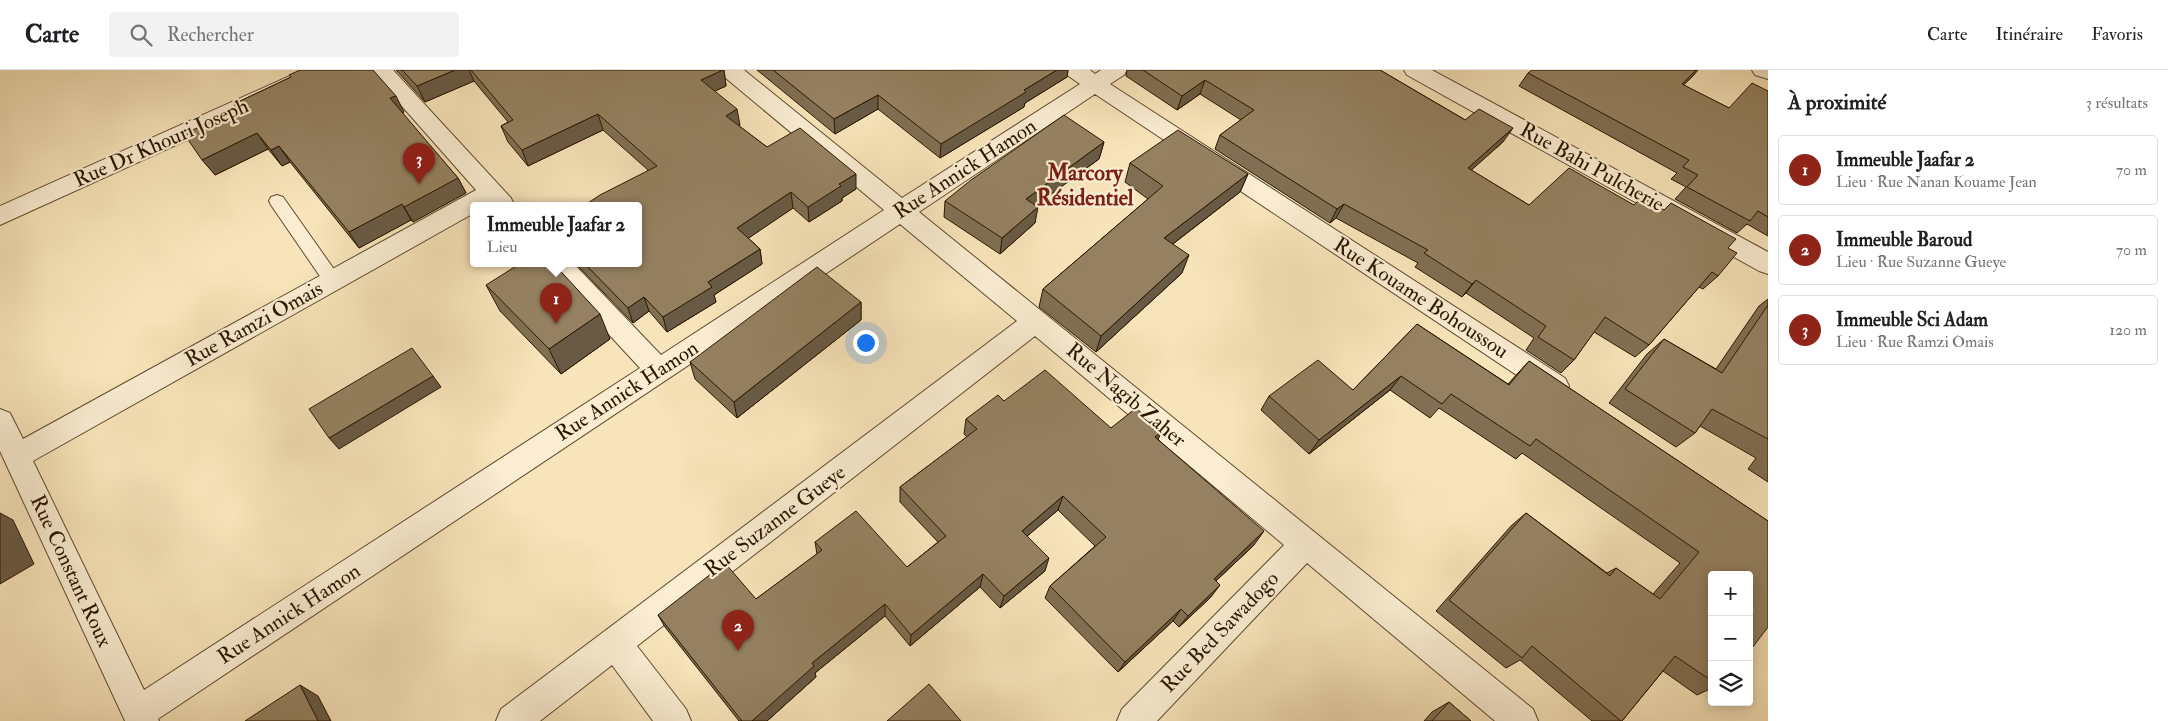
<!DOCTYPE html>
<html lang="fr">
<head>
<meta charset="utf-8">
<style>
	:root { --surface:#fff; --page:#f2f2f2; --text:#202124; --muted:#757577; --line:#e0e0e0; --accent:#8f2418 }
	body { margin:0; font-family:"IM FELL Double Pica",serif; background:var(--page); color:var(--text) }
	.controls { position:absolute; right:15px; bottom:15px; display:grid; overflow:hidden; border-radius:5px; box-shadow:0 2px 12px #0003 }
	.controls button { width:45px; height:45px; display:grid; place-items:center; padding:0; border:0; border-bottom:1px solid var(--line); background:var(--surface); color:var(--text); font:25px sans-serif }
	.you { position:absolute; left:865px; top:272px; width:18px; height:18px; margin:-12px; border:4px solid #fff; border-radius:50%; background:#1a73e8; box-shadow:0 0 0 8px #1a73e833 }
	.badge { display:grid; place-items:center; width:32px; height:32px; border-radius:50%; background:var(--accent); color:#fff; font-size:16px; font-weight:700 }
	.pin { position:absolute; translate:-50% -41px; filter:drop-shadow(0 1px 2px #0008) }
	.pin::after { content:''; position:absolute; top:26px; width:18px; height:15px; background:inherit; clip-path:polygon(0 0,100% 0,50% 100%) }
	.popup { position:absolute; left:470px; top:132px; width:172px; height:65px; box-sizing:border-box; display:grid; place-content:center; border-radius:5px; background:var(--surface); filter:drop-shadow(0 1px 4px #0005); font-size:16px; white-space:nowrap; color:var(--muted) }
	.popup b { font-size:19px; color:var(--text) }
	.popup::after { content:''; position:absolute; left:50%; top:100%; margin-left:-10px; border:10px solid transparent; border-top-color:var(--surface) }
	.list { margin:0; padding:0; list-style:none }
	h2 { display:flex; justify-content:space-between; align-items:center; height:65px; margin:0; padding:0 20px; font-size:21px }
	h2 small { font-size:16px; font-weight:400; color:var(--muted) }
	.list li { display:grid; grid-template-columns:32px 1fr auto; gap:15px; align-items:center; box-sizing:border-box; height:70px; margin:0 10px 10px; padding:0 10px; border:1px solid var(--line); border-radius:5px }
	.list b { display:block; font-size:19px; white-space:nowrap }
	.list p { margin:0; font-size:16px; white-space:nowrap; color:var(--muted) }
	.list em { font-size:16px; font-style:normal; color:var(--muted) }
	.icon { flex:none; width:28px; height:28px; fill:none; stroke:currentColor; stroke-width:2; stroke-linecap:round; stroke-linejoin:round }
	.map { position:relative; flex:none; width:1768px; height:651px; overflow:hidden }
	header { display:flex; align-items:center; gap:30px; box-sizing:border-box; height:70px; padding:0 25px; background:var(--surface); border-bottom:1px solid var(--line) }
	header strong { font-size:24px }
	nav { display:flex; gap:28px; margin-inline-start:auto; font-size:18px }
	.search { width:350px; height:45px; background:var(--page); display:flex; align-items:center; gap:12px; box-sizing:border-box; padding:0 18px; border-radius:5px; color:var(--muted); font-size:19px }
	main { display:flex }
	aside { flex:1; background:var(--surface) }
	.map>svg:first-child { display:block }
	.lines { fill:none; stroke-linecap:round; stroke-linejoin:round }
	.service-casing { stroke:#5e4a2e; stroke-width:2 }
	.minor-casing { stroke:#5e4a2e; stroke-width:2 }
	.service { fill:#faedd2; fill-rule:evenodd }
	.minor { fill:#faedd2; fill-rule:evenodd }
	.wall { fill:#806f53; stroke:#2a1600 }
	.shaded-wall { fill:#685a44; stroke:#2a1600 }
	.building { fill:#958161; stroke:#2a1600 }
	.labels { text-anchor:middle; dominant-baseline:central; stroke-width:4.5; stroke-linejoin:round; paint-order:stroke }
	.street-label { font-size:21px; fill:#2a1600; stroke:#faedd2 }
	.neighbourhood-label { font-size:22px; font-weight:bold; fill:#7a1f14; stroke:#faedd2 }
</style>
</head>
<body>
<header>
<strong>Carte</strong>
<div class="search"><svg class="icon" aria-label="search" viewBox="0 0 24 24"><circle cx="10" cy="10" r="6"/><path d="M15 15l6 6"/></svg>Rechercher</div>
<nav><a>Carte</a><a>Itinéraire</a><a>Favoris</a></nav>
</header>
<main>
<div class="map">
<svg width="1768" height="651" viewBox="0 0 1768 651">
	<rect width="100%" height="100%" fill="#f8e4ba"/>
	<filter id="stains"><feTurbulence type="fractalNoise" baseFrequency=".004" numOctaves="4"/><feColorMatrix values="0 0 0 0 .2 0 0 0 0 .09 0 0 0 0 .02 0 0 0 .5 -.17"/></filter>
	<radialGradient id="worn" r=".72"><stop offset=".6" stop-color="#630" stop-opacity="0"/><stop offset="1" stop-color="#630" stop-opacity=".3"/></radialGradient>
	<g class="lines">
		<g class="service-casing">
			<path id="service" d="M 277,125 L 283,127 L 338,205 L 341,210 L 338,215 L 332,217 L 326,215 L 271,135 L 269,131 L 271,127 Z"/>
		</g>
		<g class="minor-casing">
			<path id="minor" d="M 303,0 L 333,0 L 330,5 L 0,155 L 0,136 Z
				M 370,0 L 393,0 L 511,128 L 514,135 L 474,135 L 474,143 L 33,391 L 144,620 L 640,298 L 549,200 L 546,193 L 573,193 L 661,285 L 884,140 L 722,5 L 719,0 L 744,0 L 902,128 L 1080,14 L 1067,5 L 1064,0 L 1090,0 L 1095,4 L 1101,0 L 1127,0 L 1124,5 L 1110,14 L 1565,308 L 1569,316 L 1565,324 L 1555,327 L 1545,324 L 1095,24 L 919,142 L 1533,639 L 1538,651 L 1495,651 L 1307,493 L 1157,651 L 1117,651 L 1122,639 L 1284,475 L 1035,266 L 637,576 L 686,639 L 691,651 L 653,651 L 612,595 L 540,651 L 496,651 L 501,639 L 1017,251 L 900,154 L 158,649 L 159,651 L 125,651 L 0,381 L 0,339 L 10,343 L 23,369 L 476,120 Z
				M 1404,0 L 1432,0 L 1768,182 L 1768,204 L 1759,201 L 1407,5 Z
				M 1752,0 L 1768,0 L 1768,9 L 1755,5 Z"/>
		</g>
		<use href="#service" class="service"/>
		<use href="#minor" class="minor"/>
	</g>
	<path class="wall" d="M 396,0 L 724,0 L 726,16 L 715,21 L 740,55 L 739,56 L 767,77 L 856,119 L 842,128 L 842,131 L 809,152 L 793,138 L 748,168 L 760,179 L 762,194 L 714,225 L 716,232 L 667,262 L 649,241 L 633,253 L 575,193 L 638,193 L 648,100 L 603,60 L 528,96 L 508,72 L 501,56 L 508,52 L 474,11 L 425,32 Z
		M 757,0 L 1068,0 L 1067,7 L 1025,33 L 1024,37 L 940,88 L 878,39 L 835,64 Z
		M 1127,0 L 1380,0 L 1503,72 L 1471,100 L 1529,135 L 1634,135 L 1728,178 L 1718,206 L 1703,219 L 1699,217 L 1649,275 L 1635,287 L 1594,262 L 1574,290 L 1561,303 L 1526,280 L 1534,268 L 1466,223 L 1462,227 L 1415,197 L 1418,193 L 1336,148 L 1330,153 L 1215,79 L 1220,65 L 1241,50 L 1200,24 L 1177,40 L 1126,6 Z
		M 1528,3 L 1693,6 L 1683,15 L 1729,38 L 1768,21 L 1768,166 L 1747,154 L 1737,163 L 1675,129 L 1686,117 L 1671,109 L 1677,103 L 1519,16 Z
		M 291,7 L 404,42 L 402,43 L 458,108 L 466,123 L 413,152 L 411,150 L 359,178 L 290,92 L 282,96 L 268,79 L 215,105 L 237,39 L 234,34 Z
		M 1104,72 L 1099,89 L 1036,135 L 1035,153 L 1000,184 L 944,147 L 945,131 Z
		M 1130,93 L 1248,104 L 1240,122 L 1173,174 L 1182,203 L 1096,282 L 1039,237 L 1043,219 L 1148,129 L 1125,112 Z
		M 486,215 L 610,269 L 561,304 L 500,241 Z
		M 1768,229 L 1768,412 L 1748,399 L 1756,388 L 1700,356 L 1695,363 L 1676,377 L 1609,333 L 1647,284 L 1664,269 L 1716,299 L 1759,236 Z
		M 861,232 L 861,250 L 737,348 L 695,309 L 690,292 Z
		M 1417,254 L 1508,314 L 1529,291 L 1768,451 L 1712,505 L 1712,618 L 1697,625 L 1663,601 L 1622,651 L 1592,651 L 1520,590 L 1506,598 L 1436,541 L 1511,456 L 1526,443 L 1607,503 L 1616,498 L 1653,524 L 1680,493 L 1522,383 L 1516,389 L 1439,338 L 1430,348 L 1390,320 L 1309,384 L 1261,340 L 1269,326 L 1353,320 Z
		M 1004,331 L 1111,358 L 1158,369 L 1254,475 L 1216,511 L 1211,527 L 1179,557 L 1173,551 L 1118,602 L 1045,528 L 1050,516 L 1095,476 L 1058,440 L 1027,466 L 1045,501 L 1000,538 L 980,517 L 910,576 L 885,546 L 815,603 L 816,607 L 767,651 L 739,651 L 665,557 L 658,545 L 756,529 L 817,484 L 815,472 L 907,497 L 938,472 L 900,432 L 900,417 L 967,367 L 964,364 L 966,349 Z
		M 1449,632 L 1471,651 L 1424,651 L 1432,642 Z"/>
	<path class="shaded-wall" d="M 455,0 L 469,0 L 474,11 L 425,32 L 417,16 Z
		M 723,0 L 724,0 L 726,16 L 704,26 L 701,10 Z
		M 1057,0 L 1068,0 L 1067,7 L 1025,33 L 1024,37 L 940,88 L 941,74 L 1024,20 Z
		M 1696,0 L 1698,0 L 1693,6 L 1671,27 L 1682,14 Z
		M 1205,10 L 1200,24 L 1177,40 L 1182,26 Z
		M 878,25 L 878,39 L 835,64 L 834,49 Z
		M 396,26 L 404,42 L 399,44 L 390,28 Z
		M 737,39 L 740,55 L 728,62 L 726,46 Z
		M 598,44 L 603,60 L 528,96 L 522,80 Z
		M 1513,58 L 1503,72 L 1458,112 L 1468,98 Z
		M 257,63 L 268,79 L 215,105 L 202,90 Z
		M 1104,72 L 1099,89 L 1023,145 L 1026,129 Z
		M 279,76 L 290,92 L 282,96 L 271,80 Z
		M 856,104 L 856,119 L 842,128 L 842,131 L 809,152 L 808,137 L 839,114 Z
		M 1248,104 L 1240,122 L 1157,186 L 1164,168 Z
		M 458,108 L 466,123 L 413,152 L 404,137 Z
		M 791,122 L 793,138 L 740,174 L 737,158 Z
		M 402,134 L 411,150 L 359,178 L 349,162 Z
		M 1344,134 L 1336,148 L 1330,153 L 1337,139 Z
		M 1038,137 L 1035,153 L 1000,184 L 1002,168 Z
		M 760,179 L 762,194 L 714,225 L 716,232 L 667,262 L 663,247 L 708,212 Z
		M 1189,185 L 1182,203 L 1096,282 L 1101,266 Z
		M 1476,210 L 1466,223 L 1462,227 L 1472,214 Z
		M 644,227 L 649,241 L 633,253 L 628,238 Z
		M 861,232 L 861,250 L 737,348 L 734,332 Z
		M 600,244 L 610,269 L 561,304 L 549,279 Z
		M 433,306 L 441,317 L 339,379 L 329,368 Z
		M 1401,306 L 1390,320 L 1309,384 L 1319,370 Z
		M 1162,361 L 1155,376 L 1155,367 Z
		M 1063,426 L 1058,440 L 1018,474 L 1022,461 Z
		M 0,443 L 13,450 L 34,494 L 0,514 Z
		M 1264,461 L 1254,475 L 1205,521 L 1214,509 Z
		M 1049,488 L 1045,501 L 1000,538 L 1004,526 Z
		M 983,504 L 980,517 L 910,576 L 911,565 Z
		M 1220,515 L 1211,527 L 1179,557 L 1188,546 Z
		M 885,534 L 885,546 L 815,603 L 816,607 L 767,651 L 752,651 L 812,593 Z
		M 1181,539 L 1173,551 L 1118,602 L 1125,592 Z
		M 300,615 L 318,626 L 331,651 L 318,651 Z"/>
	<path class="building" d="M 300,0 L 373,0 L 396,26 L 390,28 L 458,108 L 404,137 L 402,134 L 349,162 L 279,76 L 271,80 L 257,63 L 202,90 L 184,64 L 238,39 L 234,34 L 291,7 L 289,5 Z
		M 402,0 L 455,0 L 417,16 Z
		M 471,0 L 723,0 L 701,10 L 737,39 L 726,46 L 767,77 L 800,58 L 856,104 L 839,114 L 841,116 L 808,137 L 791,122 L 737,158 L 760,179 L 708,212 L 712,217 L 663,247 L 644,227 L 628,238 L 584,193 L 638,193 L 638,135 L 585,135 L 600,125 L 657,96 L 598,44 L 522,80 L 501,56 L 513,50 Z
		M 773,0 L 1057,0 L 1024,20 L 1026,22 L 941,74 L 878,25 L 834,49 Z
		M 1143,0 L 1380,0 L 1465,50 L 1479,39 L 1513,58 L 1468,98 L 1529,135 L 1569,98 L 1634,135 L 1642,127 L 1664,140 L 1671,133 L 1736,169 L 1728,178 L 1737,183 L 1718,206 L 1712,202 L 1649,275 L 1605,247 L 1574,290 L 1538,267 L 1546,256 L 1476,210 L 1472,214 L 1424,183 L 1428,180 L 1344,134 L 1337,139 L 1220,65 L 1254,40 L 1205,10 L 1182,26 Z
		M 1532,0 L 1696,0 L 1682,14 L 1729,38 L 1752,13 L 1768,21 L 1768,147 L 1758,141 L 1750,151 L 1687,117 L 1698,105 L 1683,97 L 1689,90 L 1528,3 Z
		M 1064,45 L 1104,72 L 1026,129 L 1038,137 L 1002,168 L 945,131 L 971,110 Z
		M 1178,60 L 1248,104 L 1164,168 L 1189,185 L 1101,266 L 1043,219 L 1163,116 L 1130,93 Z
		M 521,193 L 553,193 L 600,244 L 549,279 L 486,215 Z
		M 817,197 L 861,232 L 734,332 L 690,292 Z
		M 1768,235 L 1768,369 L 1712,339 L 1695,363 L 1625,319 L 1664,269 L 1722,303 Z
		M 1417,254 L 1509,315 L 1529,291 L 1768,451 L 1768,557 L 1749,582 L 1749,505 L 1712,505 L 1712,611 L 1675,586 L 1622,651 L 1621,651 L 1532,576 L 1522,588 L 1449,530 L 1526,443 L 1610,506 L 1616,498 L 1660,529 L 1699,482 L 1536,369 L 1530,376 L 1451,324 L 1442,334 L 1401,306 L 1319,370 L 1269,326 L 1318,290 L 1353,320 Z
		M 412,278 L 433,306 L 329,368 L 309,339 Z
		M 1045,300 L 1111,358 L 1136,338 L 1162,361 L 1155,367 L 1264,461 L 1214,509 L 1220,515 L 1188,546 L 1181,539 L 1125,592 L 1050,516 L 1106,467 L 1063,426 L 1022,461 L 1049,488 L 1004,526 L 983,504 L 911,565 L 885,534 L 812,593 L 814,596 L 752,651 L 742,651 L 658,545 L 725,493 L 756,529 L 822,480 L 815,472 L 856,441 L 907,497 L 946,466 L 900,417 L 977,359 L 966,349 L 998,325 L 1004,331 Z
		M 929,614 L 961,651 L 887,651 Z
		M 300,615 L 318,651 L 245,651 Z
		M 1449,632 L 1471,651 L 1432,651 Z"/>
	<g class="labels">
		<g class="street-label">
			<text transform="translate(161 73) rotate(-24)">Rue Dr Khouri Joseph</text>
			<text transform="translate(1592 97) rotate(29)">Rue Bahi Pulcherie</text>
			<text transform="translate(965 99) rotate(-33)">Rue Annick Hamon</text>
			<text transform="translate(1421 228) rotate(33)">Rue Kouame Bohoussou</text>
			<text transform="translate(254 254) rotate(-29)">Rue Ramzi Omais</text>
			<text transform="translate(627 321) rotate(-33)">Rue Annick Hamon</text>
			<text transform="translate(1126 325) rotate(40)">Rue Nagib Zaher</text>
			<text transform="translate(775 451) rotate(-37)">Rue Suzanne Gueye</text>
			<text transform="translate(71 501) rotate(65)">Rue Constant Roux</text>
			<text transform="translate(289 544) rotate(-33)">Rue Annick Hamon</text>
			<text transform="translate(1220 562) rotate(-46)">Rue Bed Sawadogo</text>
		</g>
		<g class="neighbourhood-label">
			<text x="1085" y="103">Marcory<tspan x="1085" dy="25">Résidentiel</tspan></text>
		</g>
	</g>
	<rect width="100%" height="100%" filter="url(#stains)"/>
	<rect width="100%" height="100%" fill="url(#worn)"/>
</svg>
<div class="controls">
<button>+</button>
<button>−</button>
<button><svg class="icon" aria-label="layers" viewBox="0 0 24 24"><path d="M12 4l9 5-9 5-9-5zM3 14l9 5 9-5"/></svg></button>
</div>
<div class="you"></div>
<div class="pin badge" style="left:556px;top:254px">1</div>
<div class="popup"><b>Immeuble Jaafar 2</b>Lieu</div>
<div class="pin badge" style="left:738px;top:581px">2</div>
<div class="pin badge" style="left:419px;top:114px">3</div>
</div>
<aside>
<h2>À proximité<small>3 résultats</small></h2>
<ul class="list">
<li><span class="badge">1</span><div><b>Immeuble Jaafar 2</b><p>Lieu · Rue Nanan Kouame Jean</p></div><em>70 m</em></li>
<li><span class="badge">2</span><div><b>Immeuble Baroud</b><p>Lieu · Rue Suzanne Gueye</p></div><em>70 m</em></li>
<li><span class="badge">3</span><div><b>Immeuble Sci Adam</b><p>Lieu · Rue Ramzi Omais</p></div><em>120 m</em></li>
</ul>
</aside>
</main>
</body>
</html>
